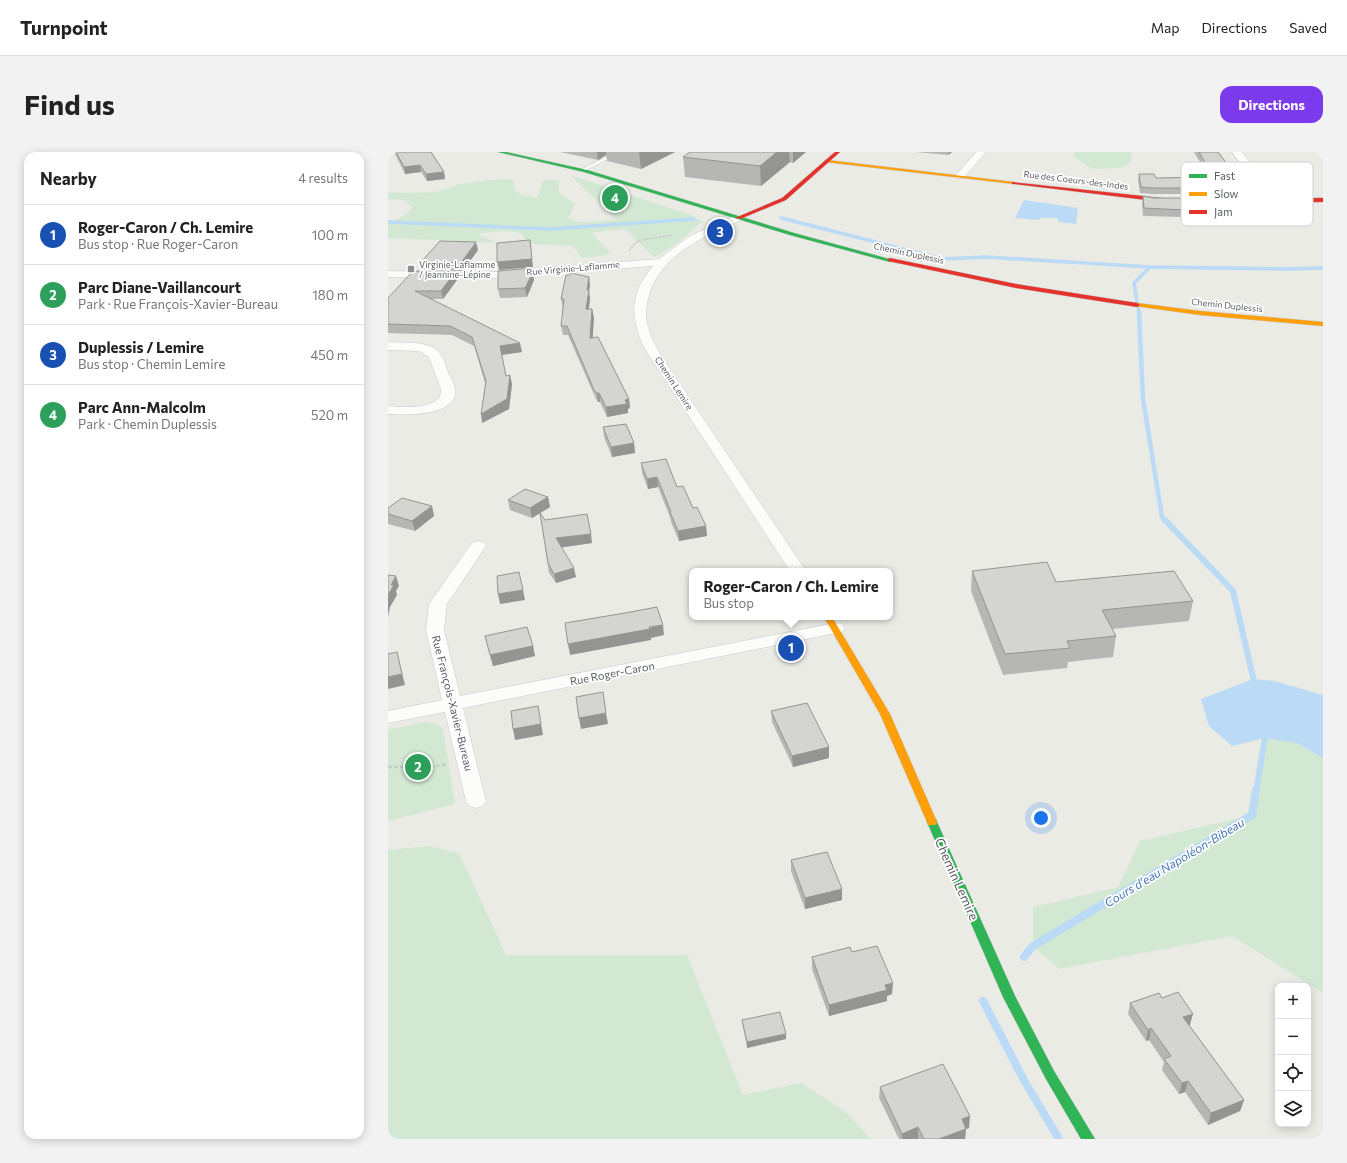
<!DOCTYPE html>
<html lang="en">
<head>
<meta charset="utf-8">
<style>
	:root { --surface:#fff; --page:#f2f2f2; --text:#222; --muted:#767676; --line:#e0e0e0; --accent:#7c3aed }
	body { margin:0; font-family:Commissioner,sans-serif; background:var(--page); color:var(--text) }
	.controls { position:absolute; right:12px; bottom:12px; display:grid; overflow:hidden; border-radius:8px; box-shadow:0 2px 10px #0003 }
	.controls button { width:36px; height:36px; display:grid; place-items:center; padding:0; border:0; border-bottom:1px solid var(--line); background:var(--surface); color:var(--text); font:20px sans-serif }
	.you { position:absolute; left:653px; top:666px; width:14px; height:14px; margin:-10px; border:3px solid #fff; border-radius:50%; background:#1a73e8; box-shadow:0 0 0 6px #1a73e833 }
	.badge { display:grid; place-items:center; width:26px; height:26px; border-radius:50%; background:var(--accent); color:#fff; font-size:13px; font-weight:700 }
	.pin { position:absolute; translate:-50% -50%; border:2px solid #fff; box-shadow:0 1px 4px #0006 }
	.popup { position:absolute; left:301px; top:416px; width:204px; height:52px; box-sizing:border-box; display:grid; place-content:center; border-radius:8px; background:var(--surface); filter:drop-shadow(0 1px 3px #0005); font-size:13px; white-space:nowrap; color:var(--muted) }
	.popup b { font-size:15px; color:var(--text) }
	.popup::after { content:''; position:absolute; left:50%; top:100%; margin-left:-8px; border:8px solid transparent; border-top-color:var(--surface) }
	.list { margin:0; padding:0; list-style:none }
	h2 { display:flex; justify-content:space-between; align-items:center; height:52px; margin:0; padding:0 16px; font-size:17px }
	h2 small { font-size:13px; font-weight:400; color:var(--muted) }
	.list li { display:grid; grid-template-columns:26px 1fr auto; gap:12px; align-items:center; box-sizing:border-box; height:60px; padding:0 16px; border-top:1px solid var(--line) }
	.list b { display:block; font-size:15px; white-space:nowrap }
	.list p { margin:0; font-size:13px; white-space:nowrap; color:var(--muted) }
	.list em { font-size:13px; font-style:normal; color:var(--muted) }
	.icon { flex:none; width:22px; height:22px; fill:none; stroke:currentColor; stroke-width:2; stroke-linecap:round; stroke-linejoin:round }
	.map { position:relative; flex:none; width:935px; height:987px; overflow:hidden; border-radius:12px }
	header { display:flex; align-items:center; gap:24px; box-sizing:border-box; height:56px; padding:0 20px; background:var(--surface); border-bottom:1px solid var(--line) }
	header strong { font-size:19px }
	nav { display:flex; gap:22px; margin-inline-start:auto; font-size:14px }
	.intro { display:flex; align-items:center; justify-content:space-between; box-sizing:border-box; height:96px; padding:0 24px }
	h1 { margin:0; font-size:28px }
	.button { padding:10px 18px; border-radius:12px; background:var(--accent); color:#fff; font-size:14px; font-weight:700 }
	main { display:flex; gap:24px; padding:0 24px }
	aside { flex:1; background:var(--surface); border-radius:12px; box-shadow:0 2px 10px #0003 }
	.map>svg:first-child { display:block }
	.green { fill:#d3e8d2 }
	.water { fill:#badaf5 }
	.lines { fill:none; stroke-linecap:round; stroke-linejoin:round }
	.stream-far3 { stroke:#badaf5; stroke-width:3.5 }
	.stream-far2 { stroke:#badaf5; stroke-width:4.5 }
	.stream-far1 { stroke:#badaf5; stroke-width:6 }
	.stream { stroke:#badaf5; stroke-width:8 }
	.lane-casing { stroke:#c8c9c8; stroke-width:1 }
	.street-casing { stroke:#c8c9c8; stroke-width:1 }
	.fast-casing { stroke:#c7c8c6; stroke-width:1 }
	.slow-casing { stroke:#c7c8c6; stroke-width:1 }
	.jam-casing { stroke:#c7c8c6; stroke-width:1 }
	.path-far1 { stroke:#c8ccca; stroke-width:1.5; stroke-dasharray:2.5 1; stroke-linecap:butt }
	.path { stroke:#c8ccca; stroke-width:2.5; stroke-dasharray:4 2; stroke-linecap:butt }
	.lane { fill:#fcfcfb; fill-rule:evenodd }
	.street { fill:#fcfcfb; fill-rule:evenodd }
	.fast { fill:#30b455; fill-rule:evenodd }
	.slow { fill:#ff9f0a; fill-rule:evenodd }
	.jam { fill:#e5322d; fill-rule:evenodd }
	.wall { fill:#b6b6b4 }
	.shaded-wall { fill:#949492 }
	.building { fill:#d4d4d1; stroke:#949492 }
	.poi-dot { fill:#8d9091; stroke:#fff; stroke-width:1.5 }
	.labels { text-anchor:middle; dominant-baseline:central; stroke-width:3.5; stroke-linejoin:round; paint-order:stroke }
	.far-street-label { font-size:9px; fill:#5b5f63; stroke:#fff }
	.far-poi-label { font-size:9px; fill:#5b5f63; stroke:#fff; text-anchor:start }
	.street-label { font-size:11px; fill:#5b5f63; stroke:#fff }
	.water-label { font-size:12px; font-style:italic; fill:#4579b6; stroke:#fff }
	.near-street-label { font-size:13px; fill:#5b5f63; stroke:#fff }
	.key { fill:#fff; stroke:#cecfd0; stroke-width:1 }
	.key-label { font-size:11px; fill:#5b5f63 }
</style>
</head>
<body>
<header>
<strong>Turnpoint</strong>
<nav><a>Map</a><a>Directions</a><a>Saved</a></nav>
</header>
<div class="intro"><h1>Find us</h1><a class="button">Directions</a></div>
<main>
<aside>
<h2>Nearby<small>4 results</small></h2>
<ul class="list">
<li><span class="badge" style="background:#1a4fb4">1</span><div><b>Roger-Caron / Ch. Lemire</b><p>Bus stop · Rue Roger-Caron</p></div><em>100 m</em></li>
<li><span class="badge" style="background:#2e9e5b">2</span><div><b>Parc Diane-Vaillancourt</b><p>Park · Rue François-Xavier-Bureau</p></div><em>180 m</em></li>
<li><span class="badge" style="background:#1a4fb4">3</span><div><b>Duplessis / Lemire</b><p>Bus stop · Chemin Lemire</p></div><em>450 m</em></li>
<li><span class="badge" style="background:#2e9e5b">4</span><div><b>Parc Ann-Malcolm</b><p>Park · Chemin Duplessis</p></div><em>520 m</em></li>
</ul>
</aside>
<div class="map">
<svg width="935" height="987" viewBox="0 0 935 987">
	<rect width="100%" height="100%" fill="#ebebe6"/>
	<path class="green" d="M 686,0 L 744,0 L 742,11 L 732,16 L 704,17 L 685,4 Z
		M 182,23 L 306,64 L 306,66 L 315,69 L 287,93 L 266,105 L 237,77 L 207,80 L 204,82 L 222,99 L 218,103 L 194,106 L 185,94 L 140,92 L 133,81 L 117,79 L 93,81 L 91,84 L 113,91 L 0,86 L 0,68 L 8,69 L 25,56 L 16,48 L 0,47 L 0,40 L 21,41 L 47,40 L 72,32 L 110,27 L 126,28 L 125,36 L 134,43 L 149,46 L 155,29 L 158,27 L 171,29 L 171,40 L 187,52 L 180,66 L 191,70 L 228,68 Z
		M 37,570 L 50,572 L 55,578 L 67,652 L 0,669 L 0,578 Z
		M 877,586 L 909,591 L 935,606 L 935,841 L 844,784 L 671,817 L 645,794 L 645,755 L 730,735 L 752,689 L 864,663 Z
		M 41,694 L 71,701 L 118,803 L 299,803 L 355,943 L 413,931 L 457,959 L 483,987 L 0,987 L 0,698 Z"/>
	<path class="water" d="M 636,48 L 690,56 L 688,72 L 671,70 L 669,66 L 652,66 L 651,68 L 627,66 Z
		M 865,527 L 886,529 L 935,543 L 935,606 L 909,591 L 877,586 L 844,594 L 821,574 L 813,547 Z"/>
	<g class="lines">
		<path class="stream-far3" d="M 393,66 L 555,107 L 598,105 L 762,115 L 900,117 L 935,116
			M 0,70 L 162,77 L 306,67
			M 751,161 L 746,131 L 762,115"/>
		<path class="stream-far2" d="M 751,160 L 755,247 L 774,365 L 778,369"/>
		<path class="stream-far1" d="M 777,368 L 845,439 L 867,534
			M 868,639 L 877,586 L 876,578"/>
		<path class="stream" d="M 636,805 L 645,794 L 864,663 L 868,638
			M 595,849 L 637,930 L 671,987"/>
		<g class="lane-casing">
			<path id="lane" d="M 228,0 L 234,0 L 196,19 L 192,18 Z"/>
		</g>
		<g class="street-casing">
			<path id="street" d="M 588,0 L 598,0 L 575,26 L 569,26 L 567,24 L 569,22 Z
				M 844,0 L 854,0 L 889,46 L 890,48 L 889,50 L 881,50 Z
				M 350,63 L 355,66 L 354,68 C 316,84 270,103 260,147 C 258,156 257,166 260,174 C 264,191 275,206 284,220 L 418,419 L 402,419 L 257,197 C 242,166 241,142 265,114 L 92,127 L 0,125 L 0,119 L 92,121 L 271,107 L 299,86 L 331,70 Z
				M 0,190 C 15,191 32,189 46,196 C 55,201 57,213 61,222 C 63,226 66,232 67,236 C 72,265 17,263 0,262 L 0,254 C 16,255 41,258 52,245 L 53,237 L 41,205 L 31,199 L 0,198 Z
				M 90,389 L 96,391 L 98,394 L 59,452 L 56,478 L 72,544 L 448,471 L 454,472 L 457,476 L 454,480 L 448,481 L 75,556 L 98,649 L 95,654 L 88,656 L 81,654 L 78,649 L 57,560 L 0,571 L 0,559 L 54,548 L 38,478 L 41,452 L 84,391 Z"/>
		</g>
		<g class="fast-casing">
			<path id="fast" d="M 110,0 L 118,0 L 199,18 L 406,81 L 505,108 L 502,110 L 402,83 L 196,20 Z
				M 544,666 L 548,667 L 549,670 L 627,844 L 666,919 L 707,987 L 693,987 L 658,927 L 615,845 L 539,670 L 540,667 Z"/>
		</g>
		<g class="slow-casing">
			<path id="slow" d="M 439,8 L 626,30 L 628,31 L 626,32 L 437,10 L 437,8 Z
				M 749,151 L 812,159 L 935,170 L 935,174 L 812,163 L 747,154 L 746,153 Z
				M 436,465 L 444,465 L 502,562 L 549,670 L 548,673 L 540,673 L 539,670 L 492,562 Z"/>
		</g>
		<g class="jam-casing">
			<path id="jam" d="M 447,0 L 452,0 L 398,48 L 352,67 L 347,66 L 394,46 Z
				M 624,30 L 783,47 L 786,49 L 783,51 L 626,32 L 624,32 Z
				M 935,46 L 935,50 L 838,51 L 835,49 L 838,47 Z
				M 502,106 L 628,132 L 749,151 L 752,153 L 749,155 L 628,136 L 500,109 L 500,107 Z"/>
		</g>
		<path class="path-far1" d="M 241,99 L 247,91 L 254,88 L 285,83"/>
		<path class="path" d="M 0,615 L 43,615 L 58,612"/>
		<use href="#lane" class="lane"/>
		<use href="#street" class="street"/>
		<use href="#fast" class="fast"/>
		<use href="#slow" class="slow"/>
		<use href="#jam" class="jam"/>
	</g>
	<path class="wall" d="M 6,0 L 43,0 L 56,20 L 57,27 L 39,29 L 33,20 L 17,22 Z
		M 172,0 L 287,0 L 253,17 L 219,9 L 218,3 L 210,8 Z
		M 302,0 L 418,0 L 405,11 L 402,10 L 373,34 L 297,25 L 295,5 Z
		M 528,0 L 564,0 L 560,3 Z
		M 806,0 L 830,0 L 857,36 L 856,42 L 765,42 L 752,41 L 750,28 L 751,22 L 768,26 L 821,25 Z
		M 755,44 L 873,57 L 872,65 L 795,65 L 755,64 L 754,52 Z
		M 90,98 L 75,119 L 35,118 L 33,110 Z
		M 144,116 L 146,128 L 139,145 L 112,146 L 110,137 Z
		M 201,125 L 202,133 L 201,139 L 202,147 L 201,157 L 204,157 L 206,166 L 204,186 L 241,247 L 242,256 L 240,257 L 240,261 L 219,265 L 212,250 L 210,250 L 208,247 L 180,183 L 175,183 L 173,174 L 175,156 L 173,147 Z
		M 69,128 L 55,147 L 43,147 L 134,200 L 114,203 L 118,224 L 124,232 L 121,257 L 94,271 L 97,231 L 86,194 L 64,183 L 0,181 L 0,146 Z
		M 215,275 L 246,291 L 247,301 L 224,305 L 216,285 Z
		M 253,311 L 289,335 L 318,374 L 319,384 L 291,389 L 283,370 L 282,365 L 270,335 L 260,337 L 254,321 Z
		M 160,345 L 162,355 L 152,361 L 157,368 L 204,391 L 173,395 L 188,425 L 168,431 L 161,421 L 152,361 L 144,366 L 122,358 L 120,348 Z
		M 44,354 L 46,364 L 27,379 L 0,372 L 0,356 Z
		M 584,419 L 668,430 L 805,449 L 801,469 L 724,477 L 728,484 L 725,505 L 680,510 L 679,516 L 615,523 L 583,439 Z
		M 97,484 L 145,494 L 147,504 L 105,514 Z
		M 383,559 L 441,595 L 441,606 L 405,615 L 384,570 Z
		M 403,708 L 454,737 L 454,748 L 417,757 L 403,719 Z
		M 464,800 L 504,842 L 499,844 L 499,849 L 441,864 L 424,817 L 424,805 Z
		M 774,846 L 802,873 L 801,873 L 856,948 L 852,959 L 820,973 L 797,940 L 791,942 L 774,918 L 776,910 L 761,888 L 758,889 L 740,862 L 742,851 Z
		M 354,868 L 398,882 L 398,887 L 359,896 L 355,874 Z
		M 492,935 L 581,976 L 578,977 L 577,987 L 511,987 L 491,946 Z"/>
	<path class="shaded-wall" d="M 209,0 L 218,0 L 218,3 L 210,8 Z
		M 251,0 L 287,0 L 253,17 Z
		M 389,0 L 401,0 L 402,10 L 373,34 L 372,14 Z
		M 405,0 L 418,0 L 405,11 Z
		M 561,0 L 564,0 L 560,3 Z
		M 32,13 L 33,20 L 17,22 L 16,15 Z
		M 56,20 L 57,27 L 39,29 L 38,22 Z
		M 142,88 L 145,115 L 111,118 L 109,110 Z
		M 88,90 L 90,98 L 75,119 L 73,111 Z
		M 144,116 L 146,128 L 139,145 L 137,136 Z
		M 67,120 L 69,128 L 55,147 L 53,139 Z
		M 201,125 L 202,133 L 201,139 L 202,147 L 199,166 L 198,157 L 199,138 Z
		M 204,157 L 206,166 L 204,195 L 202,186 Z
		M 132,191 L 134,200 L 113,203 L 112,194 Z
		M 122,223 L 124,232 L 121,257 L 94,271 L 93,262 Z
		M 209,241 L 211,241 L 212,250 L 210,250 Z
		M 241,247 L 242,256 L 240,257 L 240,261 L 219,265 L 218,255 L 237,248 Z
		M 246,291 L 247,301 L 224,305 L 223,295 Z
		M 269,325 L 270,335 L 260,337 L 259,327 Z
		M 160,345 L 162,355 L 144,366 L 142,356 Z
		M 44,354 L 46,364 L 27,379 L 24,369 Z
		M 318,374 L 319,384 L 291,389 L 290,379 Z
		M 203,382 L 204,391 L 170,396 L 168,386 Z
		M 186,416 L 188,425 L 168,431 L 166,422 Z
		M 8,424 L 11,434 L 8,439 L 9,443 L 2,455 L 0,465 L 0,443 L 3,433 Z
		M 135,438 L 137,448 L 112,452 L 110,442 Z
		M 275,473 L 276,483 L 263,486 L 263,488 L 182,503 L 180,492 Z
		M 145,494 L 147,504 L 105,514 L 102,503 Z
		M 9,500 L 17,533 L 0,537 L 0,525 Z
		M 150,554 L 155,583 L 127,588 L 125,577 Z
		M 218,561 L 220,572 L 193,577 L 191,566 Z
		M 441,595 L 441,606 L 405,615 L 404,604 Z
		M 454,737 L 454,748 L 417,757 L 417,746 Z
		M 505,831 L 504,842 L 499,844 L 499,849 L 441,864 L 441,853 L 497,833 Z
		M 805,862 L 802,873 L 792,876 L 795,865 Z
		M 763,876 L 761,888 L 758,889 L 760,878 Z
		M 398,882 L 398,887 L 359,896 L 359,890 Z
		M 800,929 L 797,940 L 791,942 L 794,931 Z
		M 856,948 L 852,959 L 820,973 L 823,961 Z
		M 582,964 L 581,976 L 573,979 L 574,967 Z
		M 530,975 L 530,987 L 514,987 L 514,982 Z
		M 578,977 L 577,987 L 551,987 Z"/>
	<path class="building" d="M 8,0 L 43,0 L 56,20 L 38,22 L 32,13 L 16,15 Z
		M 302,0 L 389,0 L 372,14 L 295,5 Z
		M 811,0 L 830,0 L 857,36 L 766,36 L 753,35 L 751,22 L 766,22 L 768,26 L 826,25 Z
		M 755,44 L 766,46 L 865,46 L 873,57 L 796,58 L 756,56 Z
		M 142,88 L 144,107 L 109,110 L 109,91 Z
		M 52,89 L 88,90 L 73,111 L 33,110 Z
		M 144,116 L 145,120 L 137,136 L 110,137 L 110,119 Z
		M 25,119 L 67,120 L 53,139 L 27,139 L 132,191 L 112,194 L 118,224 L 122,223 L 119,247 L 93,262 L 98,229 L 84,185 L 62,174 L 0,172 L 0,146 Z
		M 183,121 L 201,125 L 199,138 L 201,138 L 198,157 L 204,157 L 202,186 L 210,185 L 241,247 L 237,248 L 239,252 L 218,255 L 211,241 L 209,241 L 206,238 L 179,174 L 173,174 L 176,147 L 173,147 L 178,123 L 182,123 Z
		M 238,272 L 246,291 L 223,295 L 215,275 Z
		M 278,307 L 289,335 L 295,334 L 305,356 L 309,355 L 318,374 L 290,379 L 282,360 L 283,360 L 269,325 L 259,327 L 253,311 Z
		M 137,337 L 160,345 L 142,356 L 120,348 Z
		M 14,346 L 44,354 L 24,369 L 0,362 L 0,356 Z
		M 152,361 L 157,368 L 199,362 L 203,382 L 168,386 L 186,416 L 166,422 L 160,411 Z
		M 659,410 L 668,430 L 786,419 L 805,449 L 714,458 L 728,484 L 679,489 L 682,496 L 617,502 L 584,419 Z
		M 131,420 L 135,438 L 110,442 L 109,424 Z
		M 0,423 L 8,424 L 3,433 L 6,433 L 0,443 Z
		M 269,455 L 275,473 L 261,475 L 262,477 L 180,492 L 177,471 L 237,461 Z
		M 139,475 L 145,494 L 102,503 L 97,484 Z
		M 9,500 L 14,522 L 0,525 L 0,502 Z
		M 215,540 L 218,561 L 191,566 L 188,545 Z
		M 419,551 L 441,595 L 404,604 L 383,559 Z
		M 150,554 L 153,572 L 125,577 L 123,559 Z
		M 439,700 L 454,737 L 417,746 L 403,708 Z
		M 489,794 L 505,831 L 497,833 L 499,838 L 441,853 L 424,805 L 462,795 L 464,800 Z
		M 790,840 L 805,862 L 795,865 L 856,948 L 823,961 L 800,929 L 794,931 L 776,907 L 783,904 L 763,876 L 760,878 L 742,851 L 771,841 L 774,846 Z
		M 392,860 L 398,882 L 359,890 L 354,868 Z
		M 555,912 L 582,964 L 574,967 L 578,977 L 551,987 L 536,987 L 530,975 L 514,982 L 492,935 Z"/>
	<rect class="poi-dot" x="19" y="113" width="8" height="8" rx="2"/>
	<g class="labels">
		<g class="far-street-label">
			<text transform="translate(688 28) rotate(7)">Rue des Coeurs-des-Indes</text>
			<text transform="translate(521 101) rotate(12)">Chemin Duplessis</text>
			<text transform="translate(185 116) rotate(-5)">Rue Virginie-Laflamme</text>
			<text transform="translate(839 153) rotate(6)">Chemin Duplessis</text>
			<text transform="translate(286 231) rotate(57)">Chemin Lemire</text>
		</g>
		<g class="far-poi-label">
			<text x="31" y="112">Virginie-Laflamme<tspan x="31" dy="10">/ Jeannine-Lépine</tspan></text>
		</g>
		<g class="street-label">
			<text transform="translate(224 521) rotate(-11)">Rue Roger-Caron</text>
			<text transform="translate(65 551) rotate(76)">Rue François-Xavier-Bureau</text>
		</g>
		<g class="water-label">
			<text transform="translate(786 710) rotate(-31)">Cours d'eau Napoléon-Bibeau</text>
		</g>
		<g class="near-street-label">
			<text transform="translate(569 727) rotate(66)">Chemin Lemire</text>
		</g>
	</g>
	<rect x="793" y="10" width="132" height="64" rx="6" class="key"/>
	<rect x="801" y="22" width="18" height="4" fill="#30b455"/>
	<rect x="801" y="40" width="18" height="4" fill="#ff9f0a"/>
	<rect x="801" y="58" width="18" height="4" fill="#e5322d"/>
	<g class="key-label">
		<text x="826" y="28">Fast</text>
		<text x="826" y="46">Slow</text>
		<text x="826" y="64">Jam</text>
	</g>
</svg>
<div class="controls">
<button>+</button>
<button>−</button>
<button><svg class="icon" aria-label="locate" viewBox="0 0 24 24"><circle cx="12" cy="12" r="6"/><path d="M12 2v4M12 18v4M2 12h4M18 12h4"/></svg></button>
<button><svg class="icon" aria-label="layers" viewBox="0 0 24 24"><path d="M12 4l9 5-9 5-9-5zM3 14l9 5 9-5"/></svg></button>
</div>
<div class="you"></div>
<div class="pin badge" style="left:403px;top:496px;background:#1a4fb4">1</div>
<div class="popup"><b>Roger-Caron / Ch. Lemire</b>Bus stop</div>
<div class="pin badge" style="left:30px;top:615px;background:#2e9e5b">2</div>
<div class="pin badge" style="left:332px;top:80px;background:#1a4fb4">3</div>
<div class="pin badge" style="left:227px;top:46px;background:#2e9e5b">4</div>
</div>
</main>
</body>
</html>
